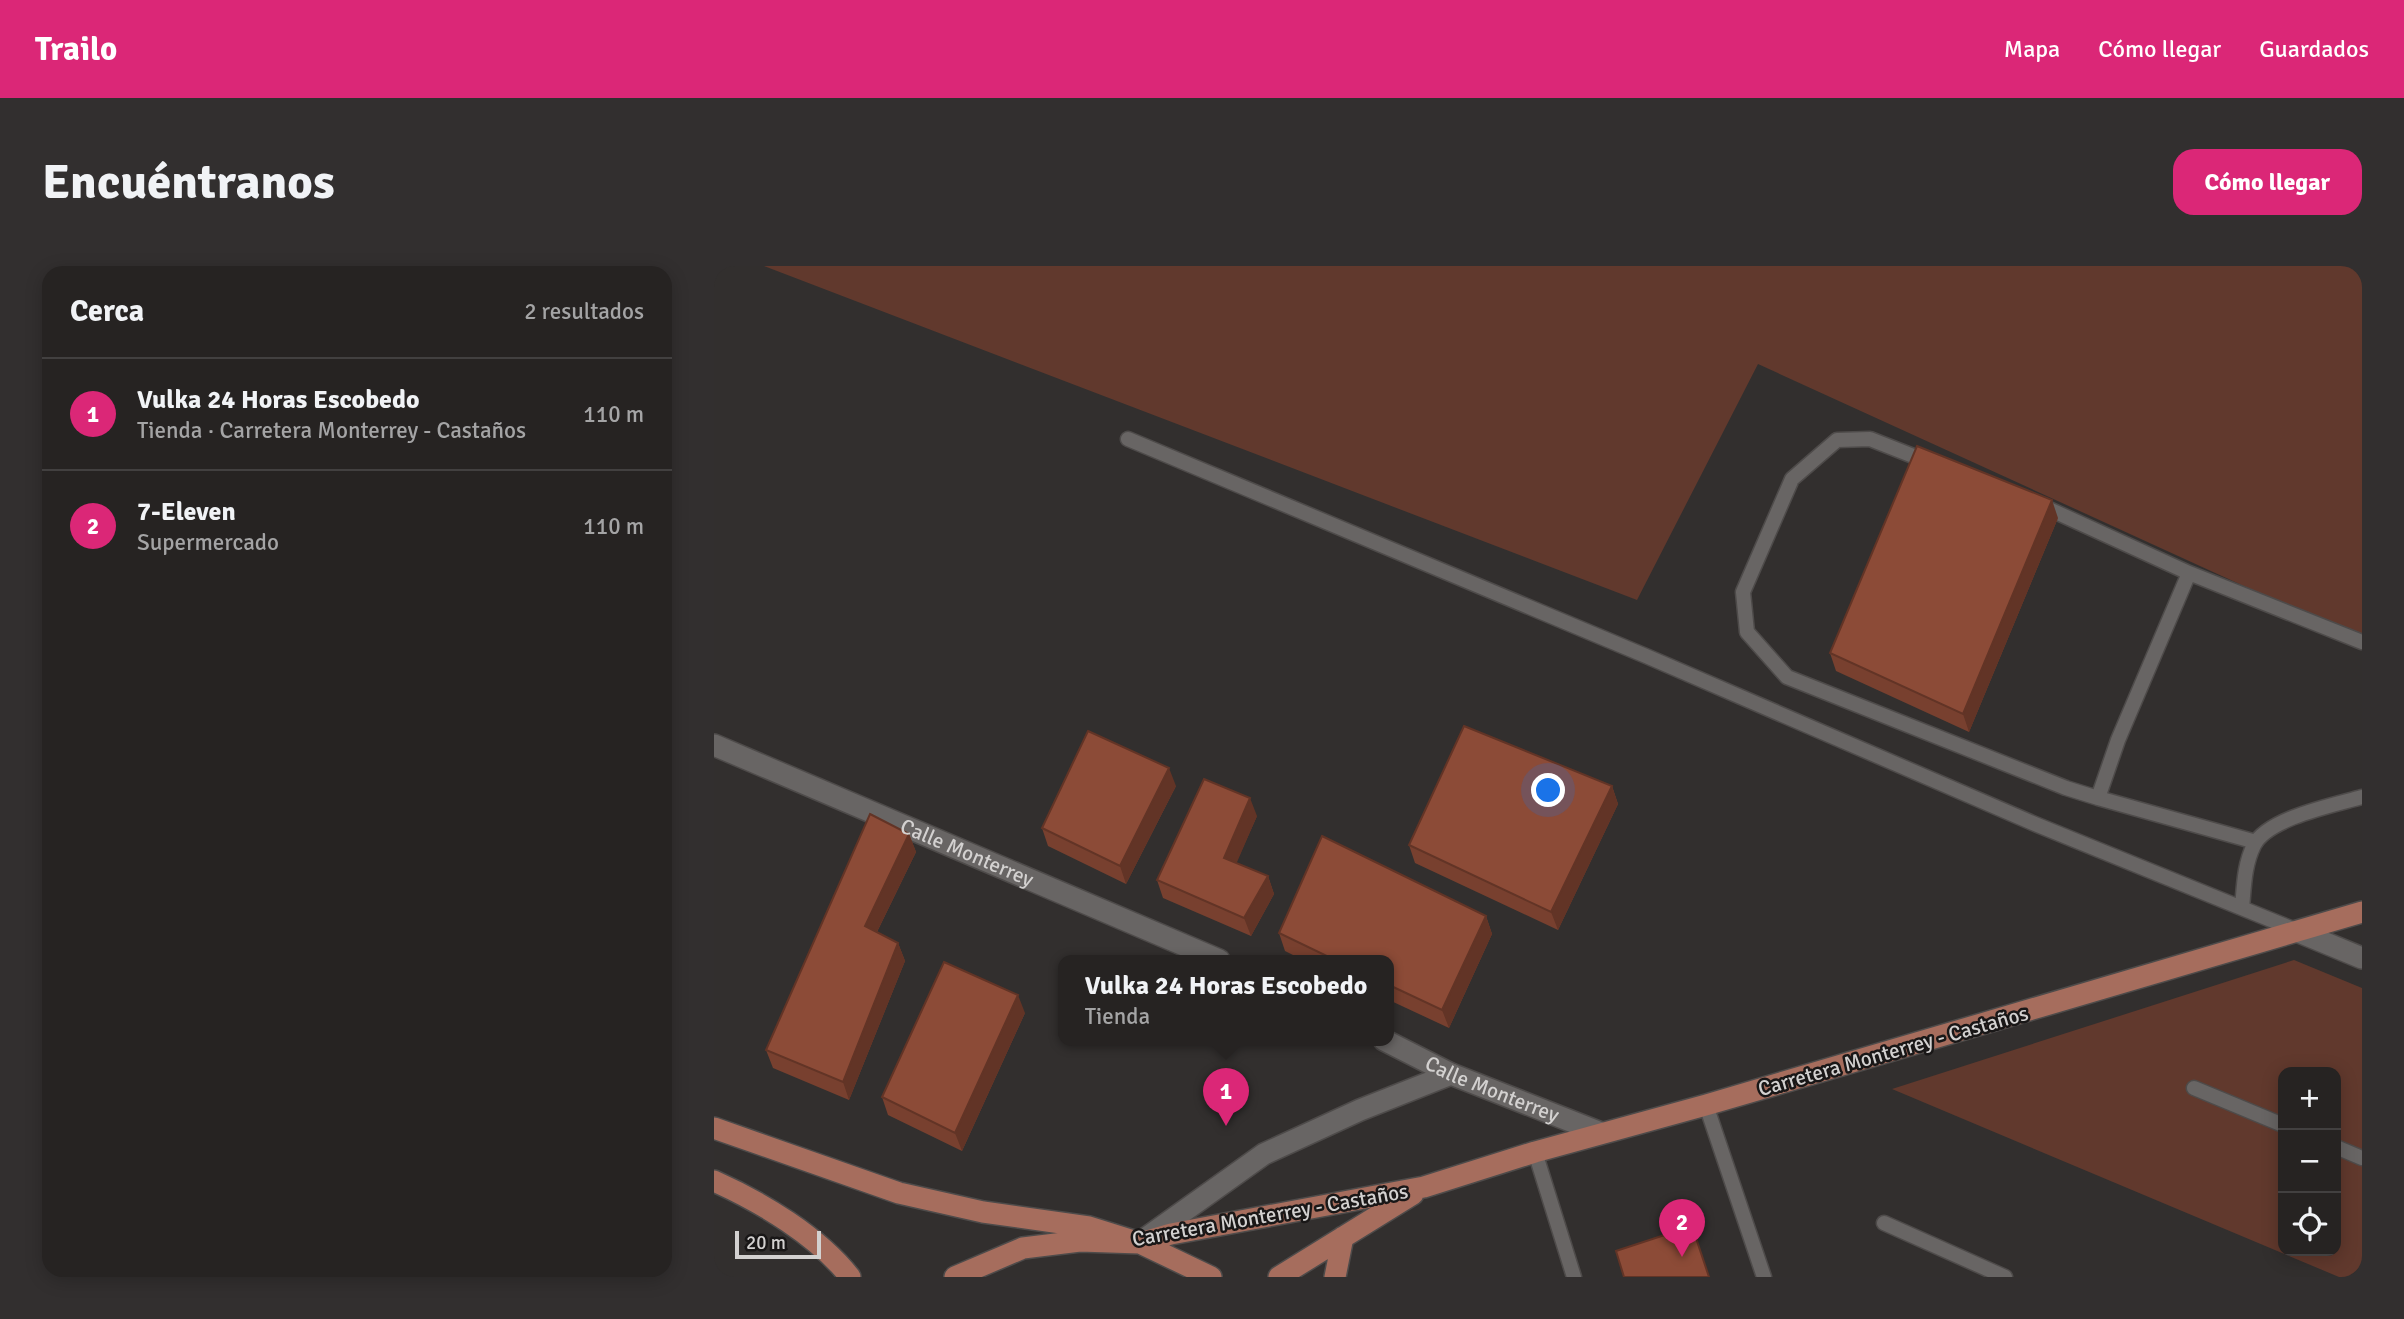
<!DOCTYPE html>
<html lang="es">
<head>
<meta charset="utf-8">
<style>
	:root { --surface:#262322; --page:#322f2f; --text:#f1f3f6; --muted:#a4a4a5; --line:#424040; --accent:#db2777 }
	body { margin:0; font-family:Signika,sans-serif; background:var(--page); color:var(--text) }
	.controls { position:absolute; right:21px; bottom:21px; display:grid; overflow:hidden; border-radius:14px; box-shadow:0 4px 18px #0003 }
	.controls button { width:63px; height:63px; display:grid; place-items:center; padding:0; border:0; border-bottom:2px solid var(--line); background:var(--surface); color:var(--text); font:35px sans-serif }
	.scale { position:absolute; left:21px; bottom:18px; width:86px; box-sizing:border-box; padding-left:7px; border:4px solid #d3d1d0; border-top:0; font-size:19px; line-height:24px; white-space:nowrap; color:#d3d1d0; -webkit-text-stroke:5px #191717; paint-order:stroke }
	.you { position:absolute; left:835px; top:525px; width:24px; height:24px; margin:-18px; border:5px solid #fff; border-radius:50%; background:#1a73e8; box-shadow:0 0 0 10px #1a73e833 }
	.badge { display:grid; place-items:center; width:46px; height:46px; border-radius:50%; background:var(--accent); color:#fff; font-size:23px; font-weight:700 }
	.pin { position:absolute; translate:-50% -58px; filter:drop-shadow(0 2px 4px #0008) }
	.pin::after { content:''; position:absolute; top:37px; width:24px; height:21px; background:inherit; clip-path:polygon(0 0,100% 0,50% 100%) }
	.popup { position:absolute; left:344px; top:689px; width:336px; height:91px; box-sizing:border-box; display:grid; place-content:center; border-radius:14px; background:var(--surface); filter:drop-shadow(0 2px 5px #0005); font-size:23px; white-space:nowrap; color:var(--muted) }
	.popup b { font-size:26px; color:var(--text) }
	.popup::after { content:''; position:absolute; left:50%; top:100%; margin-left:-14px; border:14px solid transparent; border-top-color:var(--surface) }
	.list { margin:0; padding:0; list-style:none }
	h2 { display:flex; justify-content:space-between; align-items:center; height:91px; margin:0; padding:0 28px; font-size:30px }
	h2 small { font-size:23px; font-weight:400; color:var(--muted) }
	.list li { display:grid; grid-template-columns:46px 1fr auto; gap:21px; align-items:center; box-sizing:border-box; height:112px; padding:0 28px; border-top:2px solid var(--line) }
	.list b { display:block; font-size:26px; white-space:nowrap }
	.list p { margin:0; font-size:23px; white-space:nowrap; color:var(--muted) }
	.list em { font-size:23px; font-style:normal; color:var(--muted) }
	.icon { flex:none; width:38px; height:38px; fill:none; stroke:currentColor; stroke-width:2; stroke-linecap:round; stroke-linejoin:round }
	.map { position:relative; flex:none; width:1648px; height:1011px; overflow:hidden; border-radius:21px }
	header { display:flex; align-items:center; gap:42px; box-sizing:border-box; height:98px; padding:0 35px; background:var(--accent); color:#fff }
	header strong { font-size:33px }
	nav { display:flex; gap:38px; margin-inline-start:auto; font-size:24px }
	.intro { display:flex; align-items:center; justify-content:space-between; box-sizing:border-box; height:168px; padding:0 42px }
	h1 { margin:0; font-size:49px }
	.button { padding:18px 32px; border-radius:21px; background:var(--accent); color:#fff; font-size:24px; font-weight:700 }
	main { display:flex; gap:42px; padding:0 42px }
	aside { flex:1; background:var(--surface); border-radius:21px; box-shadow:0 4px 18px #0003 }
	.map>svg:first-child { display:block }
	.grass { fill:#61392d; fill-rule:evenodd }
	.lines { fill:none; stroke-linecap:round; stroke-linejoin:round }
	.lane-casing { stroke:#4e4b4a; stroke-width:17 }
	.street-casing { stroke:#4e4b4a; stroke-width:24 }
	.primary-casing { stroke:#4e4b4a; stroke-width:24 }
	.lane { stroke:#686564; stroke-width:14 }
	.street { stroke:#686564; stroke-width:21 }
	.primary { stroke:#a66d5d; stroke-width:21 }
	.wall { fill:#78402f }
	.shaded-wall { fill:#623426 }
	.building { fill:#8c4b37; stroke:#623426; stroke-width:2 }
	.labels { text-anchor:middle; dominant-baseline:central; stroke-width:5; stroke-linejoin:round; paint-order:stroke }
	.street-label { font-size:21px; fill:#d3d1d0; stroke:#191717 }
</style>
</head>
<body>
<header>
<strong>Trailo</strong>
<nav><a>Mapa</a><a>Cómo llegar</a><a>Guardados</a></nav>
</header>
<div class="intro"><h1>Encuéntranos</h1><a class="button">Cómo llegar</a></div>
<main>
<aside>
<h2>Cerca<small>2 resultados</small></h2>
<ul class="list">
<li><span class="badge">1</span><div><b>Vulka 24 Horas Escobedo</b><p>Tienda · Carretera Monterrey - Castaños</p></div><em>110 m</em></li>
<li><span class="badge">2</span><div><b>7-Eleven</b><p>Supermercado</p></div><em>110 m</em></li>
</ul>
</aside>
<div class="map">
<svg width="1648" height="1011" viewBox="0 0 1648 1011">
	<rect width="100%" height="100%" fill="#322f2e"/>
	<path class="grass" d="M 50,0 L 1648,0 L 1648,374 L 1044,98 L 923,334 Z
		M 1580,694 L 1648,722 L 1648,1011 L 1625,1011 L 1178,823 ZM 1569,806 L 1622,806 L 1622,985 L 1569,985 Z"/>
	<g class="lines">
		<g class="lane-casing">
			<path id="lane" d="M 414,173 L 932,390 L 1321,558 L 1584,665
				M 1217,197 L 1156,173 L 1123,174 L 1078,213 L 1029,326 L 1033,366 L 1073,411 L 1352,522 L 1384,532
				M 1324,238 L 1475,307 L 1648,376
				M 1475,307 L 1404,474 L 1384,532 L 1542,576
				M 1528,642 C 1530,621 1530,599 1540,579 C 1554,552 1620,539 1648,531
				M 1480,822 L 1569,859
				M 992,839 L 1050,1011
				M 1622,881 L 1648,892
				M 821,886 L 860,1011
				M 1170,957 L 1291,1011"/>
		</g>
		<g class="street-casing">
			<g id="street">
				<path id="s1" d="M 0,479 L 505,694"/>
				<path d="M 1585,666 L 1648,692"/>
				<path id="s2" d="M 670,774 L 737,808 L 887,867"/>
				<path d="M 428,975 L 550,888 L 646,844 L 737,808"/>
			</g>
		</g>
		<g class="primary-casing">
			<path id="primary" d="M 0,862 L 185,927 L 269,946 L 375,961 L 426,977 L 497,1011
				M 0,915 C 47,936 104,970 136,1011
				M 241,1011 L 309,982 L 366,975 L 426,977 L 457,968 L 710,921 L 821,886 L 992,839 L 1648,646
				M 565,1011 L 699,928
				M 621,1011 L 629,971"/>
		</g>
		<use href="#lane" class="lane"/>
		<use href="#street" class="street"/>
		<use href="#primary" class="primary"/>
	</g>
	<path class="wall" d="M 1344,252 L 1255,466 L 1122,405 L 1116,387 Z
		M 462,520 L 412,618 L 334,580 L 328,562 Z
		M 898,520 L 904,538 L 844,664 L 701,597 L 695,579 Z
		M 543,550 L 522,597 L 554,610 L 560,628 L 537,670 L 449,632 L 443,614 Z
		M 195,568 L 202,586 L 163,666 L 184,677 L 191,695 L 135,834 L 59,802 L 52,784 Z
		M 772,650 L 778,668 L 735,762 L 675,734 L 675,694 L 589,694 L 571,685 L 565,667 Z
		M 311,747 L 248,885 L 174,849 L 168,831 Z"/>
	<path class="shaded-wall" d="M 1338,234 L 1344,252 L 1255,466 L 1249,448 Z
		M 455,502 L 462,520 L 412,618 L 406,600 Z
		M 898,520 L 904,538 L 844,664 L 837,646 Z
		M 536,532 L 543,550 L 517,610 L 510,592 Z
		M 195,568 L 202,586 L 157,678 L 151,660 Z
		M 554,610 L 560,628 L 537,670 L 530,652 Z
		M 772,650 L 778,668 L 735,762 L 728,744 Z
		M 184,677 L 191,695 L 135,834 L 129,816 Z
		M 304,729 L 311,747 L 248,885 L 241,867 Z"/>
	<path class="building" d="M 1203,180 L 1338,234 L 1249,448 L 1116,387 Z
		M 750,460 L 898,520 L 837,646 L 695,579 Z
		M 374,465 L 455,502 L 406,600 L 328,562 Z
		M 490,513 L 536,532 L 510,592 L 554,610 L 530,652 L 443,614 Z
		M 156,548 L 195,568 L 151,660 L 184,677 L 129,816 L 52,784 Z
		M 608,570 L 772,650 L 728,744 L 675,719 L 675,694 L 621,694 L 565,667 Z
		M 230,696 L 304,729 L 241,867 L 168,831 Z
		M 978,960 L 995,1011 L 910,1011 L 902,985 Z"/>
	<g class="labels">
		<g class="street-label">
			<text stroke="none"><textPath href="#s1" startOffset="275">Calle Monterrey</textPath></text>
			<text transform="translate(1179 785) rotate(-16)">Carretera Monterrey - Castaños</text>
			<text stroke="none"><textPath href="#s2" startOffset="119">Calle Monterrey</textPath></text>
			<text transform="translate(556 949) rotate(-10)">Carretera Monterrey - Castaños</text>
		</g>
	</g>
</svg>
<div class="controls">
<button>+</button>
<button>−</button>
<button><svg class="icon" aria-label="locate" viewBox="0 0 24 24"><circle cx="12" cy="12" r="6"/><path d="M12 2v4M12 18v4M2 12h4M18 12h4"/></svg></button>
</div>
<div class="scale">20 m</div>
<div class="you"></div>
<div class="pin badge" style="left:512px;top:860px">1</div>
<div class="popup"><b>Vulka 24 Horas Escobedo</b>Tienda</div>
<div class="pin badge" style="left:968px;top:991px">2</div>
</div>
</main>
</body>
</html>
